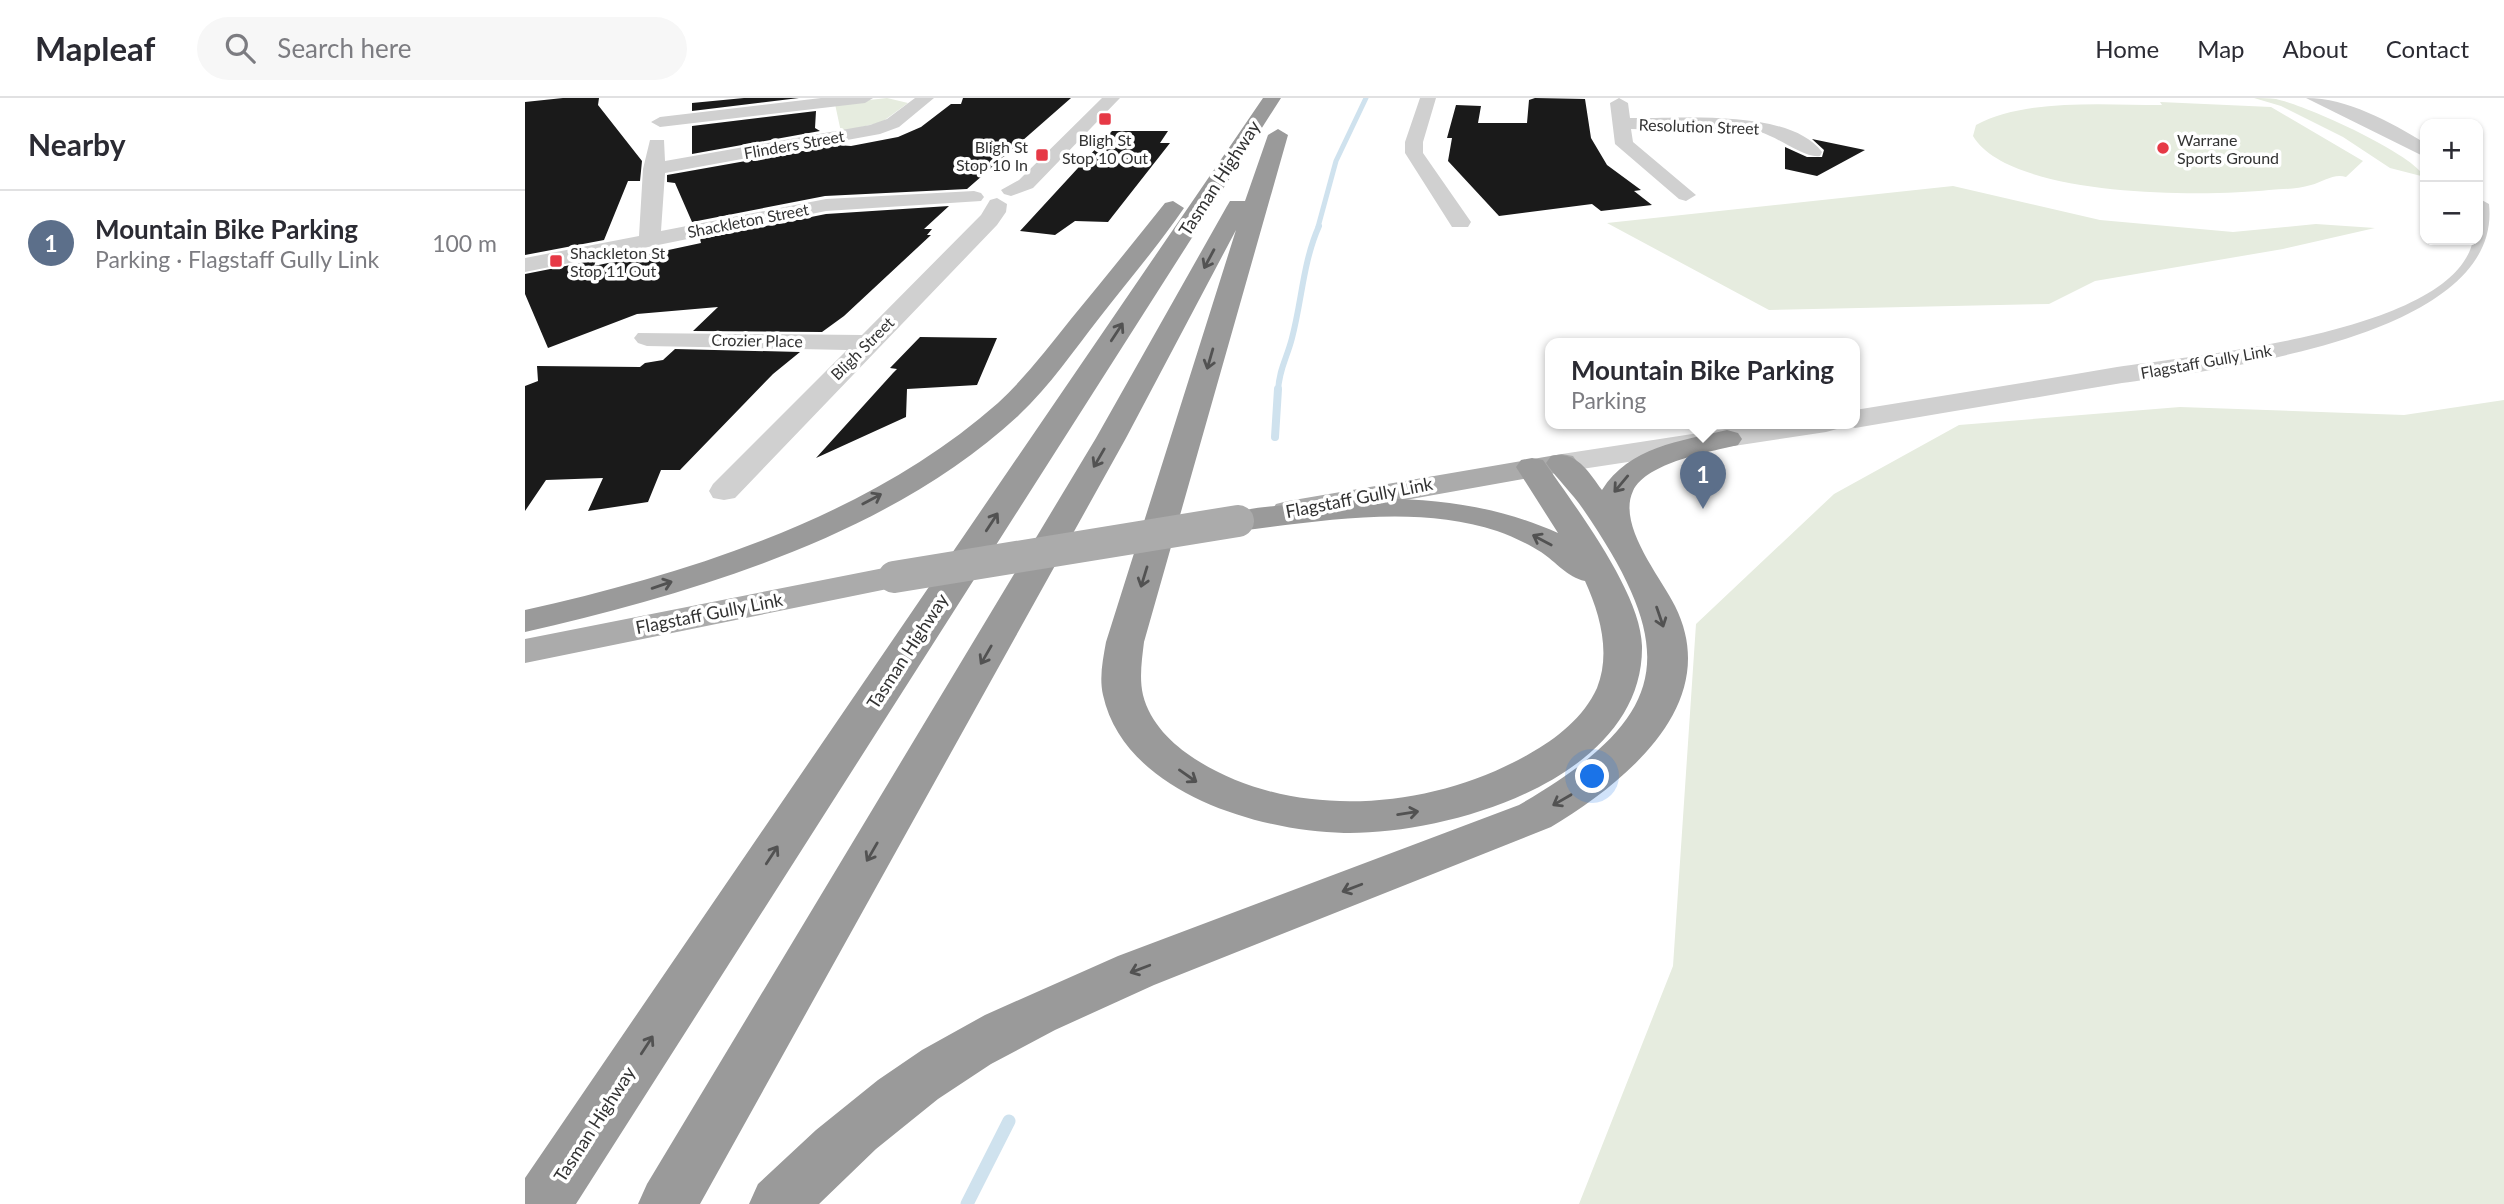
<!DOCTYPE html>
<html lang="en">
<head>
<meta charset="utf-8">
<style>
	:root { --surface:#fff; --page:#f7f7f7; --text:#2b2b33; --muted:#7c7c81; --line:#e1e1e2; --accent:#e63946 }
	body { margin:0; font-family:Lato,sans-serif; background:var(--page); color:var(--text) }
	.controls { position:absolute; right:21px; top:21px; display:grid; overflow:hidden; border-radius:14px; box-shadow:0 2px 5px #0004 }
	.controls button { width:63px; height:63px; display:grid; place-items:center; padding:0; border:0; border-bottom:2px solid var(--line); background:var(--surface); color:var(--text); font:35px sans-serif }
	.you { position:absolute; left:1068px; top:679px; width:24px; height:24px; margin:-18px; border:5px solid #fff; border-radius:50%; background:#1a73e8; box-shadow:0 0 0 10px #1a73e833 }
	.badge { display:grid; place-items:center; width:46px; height:46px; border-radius:50%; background:var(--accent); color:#fff; font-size:23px; font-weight:700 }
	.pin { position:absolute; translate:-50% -58px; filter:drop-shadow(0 2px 4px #0008) }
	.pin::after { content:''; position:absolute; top:37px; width:24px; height:21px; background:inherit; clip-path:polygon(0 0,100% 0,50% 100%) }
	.popup { position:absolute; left:1020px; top:240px; width:315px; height:91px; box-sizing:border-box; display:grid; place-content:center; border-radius:14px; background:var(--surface); filter:drop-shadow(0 2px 5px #0005); font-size:23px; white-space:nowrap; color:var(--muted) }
	.popup b { font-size:26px; color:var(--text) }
	.popup::after { content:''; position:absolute; left:50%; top:100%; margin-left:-14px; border:14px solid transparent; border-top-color:var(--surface) }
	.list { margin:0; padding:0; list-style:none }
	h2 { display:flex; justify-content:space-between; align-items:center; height:91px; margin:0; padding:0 28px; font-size:30px }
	h2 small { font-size:23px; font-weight:400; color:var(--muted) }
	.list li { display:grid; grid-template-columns:46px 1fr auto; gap:21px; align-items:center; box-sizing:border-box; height:105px; padding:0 28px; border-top:2px solid var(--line) }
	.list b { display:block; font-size:26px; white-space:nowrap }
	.list p { margin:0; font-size:23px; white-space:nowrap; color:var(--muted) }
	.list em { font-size:23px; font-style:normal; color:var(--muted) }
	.icon { flex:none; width:38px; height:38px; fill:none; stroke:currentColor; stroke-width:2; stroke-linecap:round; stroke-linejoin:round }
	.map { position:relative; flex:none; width:1979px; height:1106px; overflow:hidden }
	header { display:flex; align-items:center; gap:42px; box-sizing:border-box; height:98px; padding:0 35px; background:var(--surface); border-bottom:2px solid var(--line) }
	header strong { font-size:33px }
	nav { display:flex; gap:38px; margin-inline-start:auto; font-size:24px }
	.search { width:490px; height:63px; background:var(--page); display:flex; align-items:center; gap:18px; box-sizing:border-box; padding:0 24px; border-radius:38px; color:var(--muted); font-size:26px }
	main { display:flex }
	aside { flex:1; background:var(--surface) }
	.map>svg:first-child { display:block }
	.green { fill:#e6ecdf }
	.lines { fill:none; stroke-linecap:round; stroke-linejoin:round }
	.stream-far3 { stroke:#cfe2ee; stroke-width:5 }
	.stream-far2 { stroke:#cfe2ee; stroke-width:6 }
	.stream-far1 { stroke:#cfe2ee; stroke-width:8 }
	.stream { stroke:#cfe2ee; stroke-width:13 }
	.building { fill:#1a1a1a }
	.minor { fill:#d0d0d0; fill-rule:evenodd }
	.tertiary { fill:#d0d0d0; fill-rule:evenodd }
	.primary { fill:#ababab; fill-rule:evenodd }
	.motorway { fill:#9a9a9a; fill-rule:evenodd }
	.primary-bridge { stroke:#ababab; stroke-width:32 }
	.oneway { stroke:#525252 }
	.poi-dot { fill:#e63946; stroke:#fff; stroke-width:2.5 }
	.labels { text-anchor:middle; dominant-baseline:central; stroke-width:7; stroke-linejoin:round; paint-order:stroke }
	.far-street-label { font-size:16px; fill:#333; stroke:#fff }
	.far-poi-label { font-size:16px; fill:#333; stroke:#fff; text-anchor:start }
	.street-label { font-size:18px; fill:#333; stroke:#fff }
</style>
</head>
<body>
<header>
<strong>Mapleaf</strong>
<div class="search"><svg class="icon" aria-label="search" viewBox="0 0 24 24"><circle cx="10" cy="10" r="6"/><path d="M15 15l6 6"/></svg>Search here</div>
<nav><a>Home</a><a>Map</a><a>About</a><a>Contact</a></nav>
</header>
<main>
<aside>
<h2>Nearby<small></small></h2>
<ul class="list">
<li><span class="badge" style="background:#5c6f8a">1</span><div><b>Mountain Bike Parking</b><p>Parking · Flagstaff Gully Link</p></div><em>100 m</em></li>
</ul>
</aside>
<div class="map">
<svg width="1979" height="1106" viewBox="0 0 1979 1106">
	<rect width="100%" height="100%" fill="#fff"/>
	<path class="green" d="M 362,0 L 383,5 L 357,24 L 316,34 L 310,6 Z
		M 1729,0 C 1736,0 1744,0 1751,1 C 1782,8 1885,54 1900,79 L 1865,70 L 1818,39 L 1756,8 Z
		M 1635,4 L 1746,9 L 1838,63 L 1821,79 C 1809,75 1798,84 1786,87 C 1773,91 1758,91 1744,92 C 1679,99 1485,100 1448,38 L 1451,27 C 1502,0 1579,7 1637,7 Z
		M 1428,88 L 1575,122 L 1708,134 L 1791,126 L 1850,130 L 1758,151 L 1570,183 L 1524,206 L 1244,212 L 1082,125 Z
		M 1979,302 L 1979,1106 L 1054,1106 L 1148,868 L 1171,526 L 1309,396 L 1434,327 L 1655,309 L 1879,317 Z"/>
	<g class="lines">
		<path class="stream-far3" d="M 793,129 L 811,63 L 841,0"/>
		<path class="stream-far2" d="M 753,293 C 754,271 762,260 767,240 C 777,202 778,164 794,128"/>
		<path class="stream-far1" d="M 750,339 L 753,291"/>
		<path class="stream" d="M 442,1106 L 484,1023"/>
	</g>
	<path class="building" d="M 38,0 L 74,0 L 73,7 L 117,63 L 115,83 L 103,83 L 79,142 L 0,157 L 0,4 Z
		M 219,0 L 274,0 L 167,13 L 167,5 Z
		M 438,0 L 546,0 L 442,91 L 300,98 L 167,124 L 150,85 L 142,84 L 142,77 L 311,47 L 326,48 L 373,39 L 396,29 L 426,6 L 436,6 Z
		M 1010,0 L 1060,1 L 1066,40 L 1082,67 L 1116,92 L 1109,93 L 1127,107 L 1076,113 L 1067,106 L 974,118 L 923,63 L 927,40 L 922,40 L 931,7 L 956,8 L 953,25 L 1002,25 L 1004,2 Z
		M 291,13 L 290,30 L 295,33 L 167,56 L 167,28 Z
		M 587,33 L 643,33 L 635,45 L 645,45 L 583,124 L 550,123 L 530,137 L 495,133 Z
		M 1287,41 L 1340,52 L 1292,78 L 1260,71 L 1260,49 L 1282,59 L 1297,59 L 1299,52 Z
		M 424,108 L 399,131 L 407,131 L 402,137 L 406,137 L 319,218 L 297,234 L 168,233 L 193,209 L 112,216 L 23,250 L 0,196 L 0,176 L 71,162 L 69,168 L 176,145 L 175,141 L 301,116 Z
		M 395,239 L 472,240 L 452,287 L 382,291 L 381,319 L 291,360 L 368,275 L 372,271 L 365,270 Z
		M 150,251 L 275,254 L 248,276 L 155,372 L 136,372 L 123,404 L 63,413 L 78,380 L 21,382 L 0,413 L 0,288 L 13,283 L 12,268 L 115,269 L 120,265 L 138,262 Z"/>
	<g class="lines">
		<path class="minor" d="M 296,0 L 348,0 L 340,5 L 135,29 L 126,24 L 135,19 Z
			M 390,0 L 409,0 L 374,29 L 355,36 L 140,75 L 136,133 L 301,101 L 449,93 L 456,95 L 459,99 L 456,103 L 301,113 L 0,174 L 0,160 L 114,138 L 118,71 L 125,42 L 139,42 L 140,63 L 345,27 L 362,21 Z
			M 577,0 L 595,0 L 508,90 L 486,98 L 479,96 L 476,92 L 494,82 Z
			M 895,0 L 911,0 L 898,44 L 898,55 L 946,124 L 943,129 L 927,129 L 880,55 L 880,44 Z
			M 1094,0 L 1103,5 L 1105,20 C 1155,21 1264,10 1297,54 L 1295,58 C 1281,61 1253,39 1235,34 L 1106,31 L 1108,44 L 1171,97 L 1161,103 L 1154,101 L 1090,46 L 1085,5 Z
			M 472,100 L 482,106 L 481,114 L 472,127 L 210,400 L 199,402 L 188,400 L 184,393 L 188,386 L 322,252 L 122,248 L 113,245 L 109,240 L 113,235 L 337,237 L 456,117 L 465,102 Z"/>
		<path class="tertiary" d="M 1781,0 C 1823,0 1865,24 1900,45 L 1900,59 Z
			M 1953,100 L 1964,106 C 1979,243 1676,273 1597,285 C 1508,300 1419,315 1330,330 L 1318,325 L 1330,325 L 1330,312 C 1418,298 1505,284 1592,269 C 1670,257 1930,235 1948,142 L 1953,142 Z
			M 1239,325 L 1316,325 L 1312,331 L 1301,334 L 1037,374 L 1026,372 L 1021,365 L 1026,358 L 1037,356 Z"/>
		<path class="primary" d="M 1037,356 L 1048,358 L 1053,365 L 1048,372 L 763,423 L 751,420 L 746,413 L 751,406 L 763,403 Z
			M 369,468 L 382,471 L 387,479 L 382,487 L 0,565 L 0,541 Z"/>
		<path class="motorway" d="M 738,0 L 756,0 L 51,1106 L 0,1106 L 0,1080 Z
			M 753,31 L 763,37 L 619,544 C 617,561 614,580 618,597 C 625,625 647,646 670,661 C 769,724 906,712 1004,656 C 1031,641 1059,619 1072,590 C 1086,555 1075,516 1060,483 C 1042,479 1031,464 1016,454 C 1004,446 986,438 972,433 C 890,406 797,423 713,433 L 701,430 L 696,423 L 701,416 C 727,409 754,408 781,405 C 868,396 952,399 1033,435 L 991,369 L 996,362 L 1007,360 L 1018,362 C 1049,407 1116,494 1117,548 C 1119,680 925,737 819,735 C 733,733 599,694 578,597 C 574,579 578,561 581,544 L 711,132 L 601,340 L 175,1106 L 113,1106 L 122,1086 L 571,340 L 702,108 L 705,103 L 720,103 L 743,37 Z
			M 648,103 L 659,110 C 633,148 603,183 575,219 C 549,252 525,288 494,317 C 364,438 169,495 0,534 L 0,512 C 165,475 344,419 473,305 C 500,280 523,250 546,221 C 578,182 609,144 640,105 Z
			M 1202,332 L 1213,335 L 1217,341 L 1213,347 C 1185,354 1122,364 1108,393 C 1092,427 1135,478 1150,508 C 1199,606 1099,685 1026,729 L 629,887 L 530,932 L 466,966 L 413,1001 L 351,1051 L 294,1106 L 224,1106 L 233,1086 L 291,1032 L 353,982 L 397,952 L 460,917 L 593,858 L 994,707 C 1146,619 1157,555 1058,411 C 1047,395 1032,381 1021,365 L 1026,358 C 1051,352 1063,373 1077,392 C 1104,349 1155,343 1202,332 Z"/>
		<path class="primary-bridge" d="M 369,479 L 713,423"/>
	</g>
	<defs><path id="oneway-shaft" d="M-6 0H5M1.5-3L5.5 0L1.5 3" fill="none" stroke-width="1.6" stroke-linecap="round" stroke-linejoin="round" transform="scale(1.75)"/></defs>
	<g class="oneway">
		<use href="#oneway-shaft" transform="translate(684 161) rotate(118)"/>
		<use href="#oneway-shaft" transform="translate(592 234) rotate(-57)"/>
		<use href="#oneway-shaft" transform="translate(685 261) rotate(106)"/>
		<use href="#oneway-shaft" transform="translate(574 360) rotate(120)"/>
		<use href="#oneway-shaft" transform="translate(1096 386) rotate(130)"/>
		<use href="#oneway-shaft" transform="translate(347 401) rotate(-28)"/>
		<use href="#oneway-shaft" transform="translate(467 424) rotate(-57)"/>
		<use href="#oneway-shaft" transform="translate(1017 442) rotate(-152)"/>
		<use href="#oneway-shaft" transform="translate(619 479) rotate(107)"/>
		<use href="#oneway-shaft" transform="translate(137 487) rotate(-19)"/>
		<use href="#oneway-shaft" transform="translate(1135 519) rotate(71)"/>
		<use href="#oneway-shaft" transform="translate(461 557) rotate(120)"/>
		<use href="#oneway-shaft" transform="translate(663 678) rotate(35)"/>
		<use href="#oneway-shaft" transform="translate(1037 702) rotate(150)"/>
		<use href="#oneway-shaft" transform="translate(883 715) rotate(-9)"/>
		<use href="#oneway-shaft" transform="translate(347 754) rotate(120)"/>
		<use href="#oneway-shaft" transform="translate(247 757) rotate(-57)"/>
		<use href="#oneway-shaft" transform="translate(827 790) rotate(159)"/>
		<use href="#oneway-shaft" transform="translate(615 871) rotate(159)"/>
		<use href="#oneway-shaft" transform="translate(122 947) rotate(-57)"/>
	</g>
	<g class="poi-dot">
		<rect x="573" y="14" width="14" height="14" rx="3.5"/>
		<circle cx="1638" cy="50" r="7"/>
		<rect x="510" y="50" width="14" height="14" rx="3.5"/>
		<rect x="24" y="156" width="14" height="14" rx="3.5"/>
	</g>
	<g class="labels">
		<g class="far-street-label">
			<text transform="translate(1174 28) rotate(2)">Resolution Street</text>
			<text transform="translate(269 46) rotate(-10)">Flinders Street</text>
			<text transform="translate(223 122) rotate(-11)">Shackleton Street</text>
			<text transform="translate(232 242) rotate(1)">Crozier Place</text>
			<text transform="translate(337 250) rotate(-45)">Bligh Street</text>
			<text transform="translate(1681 263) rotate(-10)">Flagstaff Gully Link</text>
		</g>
		<g class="far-poi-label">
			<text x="580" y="41" text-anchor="middle">Bligh St<tspan x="580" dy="18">Stop 10 Out</tspan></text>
			<text x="1652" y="41">Warrane<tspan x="1652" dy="18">Sports Ground</tspan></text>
			<text x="503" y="48" text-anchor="end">Bligh St<tspan x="503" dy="18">Stop 10 In</tspan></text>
			<text x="45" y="154">Shackleton St<tspan x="45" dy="18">Stop 11 Out</tspan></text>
		</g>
		<g class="street-label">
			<text transform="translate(694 80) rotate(-57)">Tasman Highway</text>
			<text transform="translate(834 399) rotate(-11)">Flagstaff Gully Link</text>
			<text transform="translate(184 515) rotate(-11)">Flagstaff Gully Link</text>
			<text transform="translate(382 553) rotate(-57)">Tasman Highway</text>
			<text transform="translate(69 1026) rotate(-57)">Tasman Highway</text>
		</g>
	</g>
</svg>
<div class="controls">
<button>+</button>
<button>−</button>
</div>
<div class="you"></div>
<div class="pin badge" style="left:1178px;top:411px;background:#5c6f8a">1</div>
<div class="popup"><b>Mountain Bike Parking</b>Parking</div>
</div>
</main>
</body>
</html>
